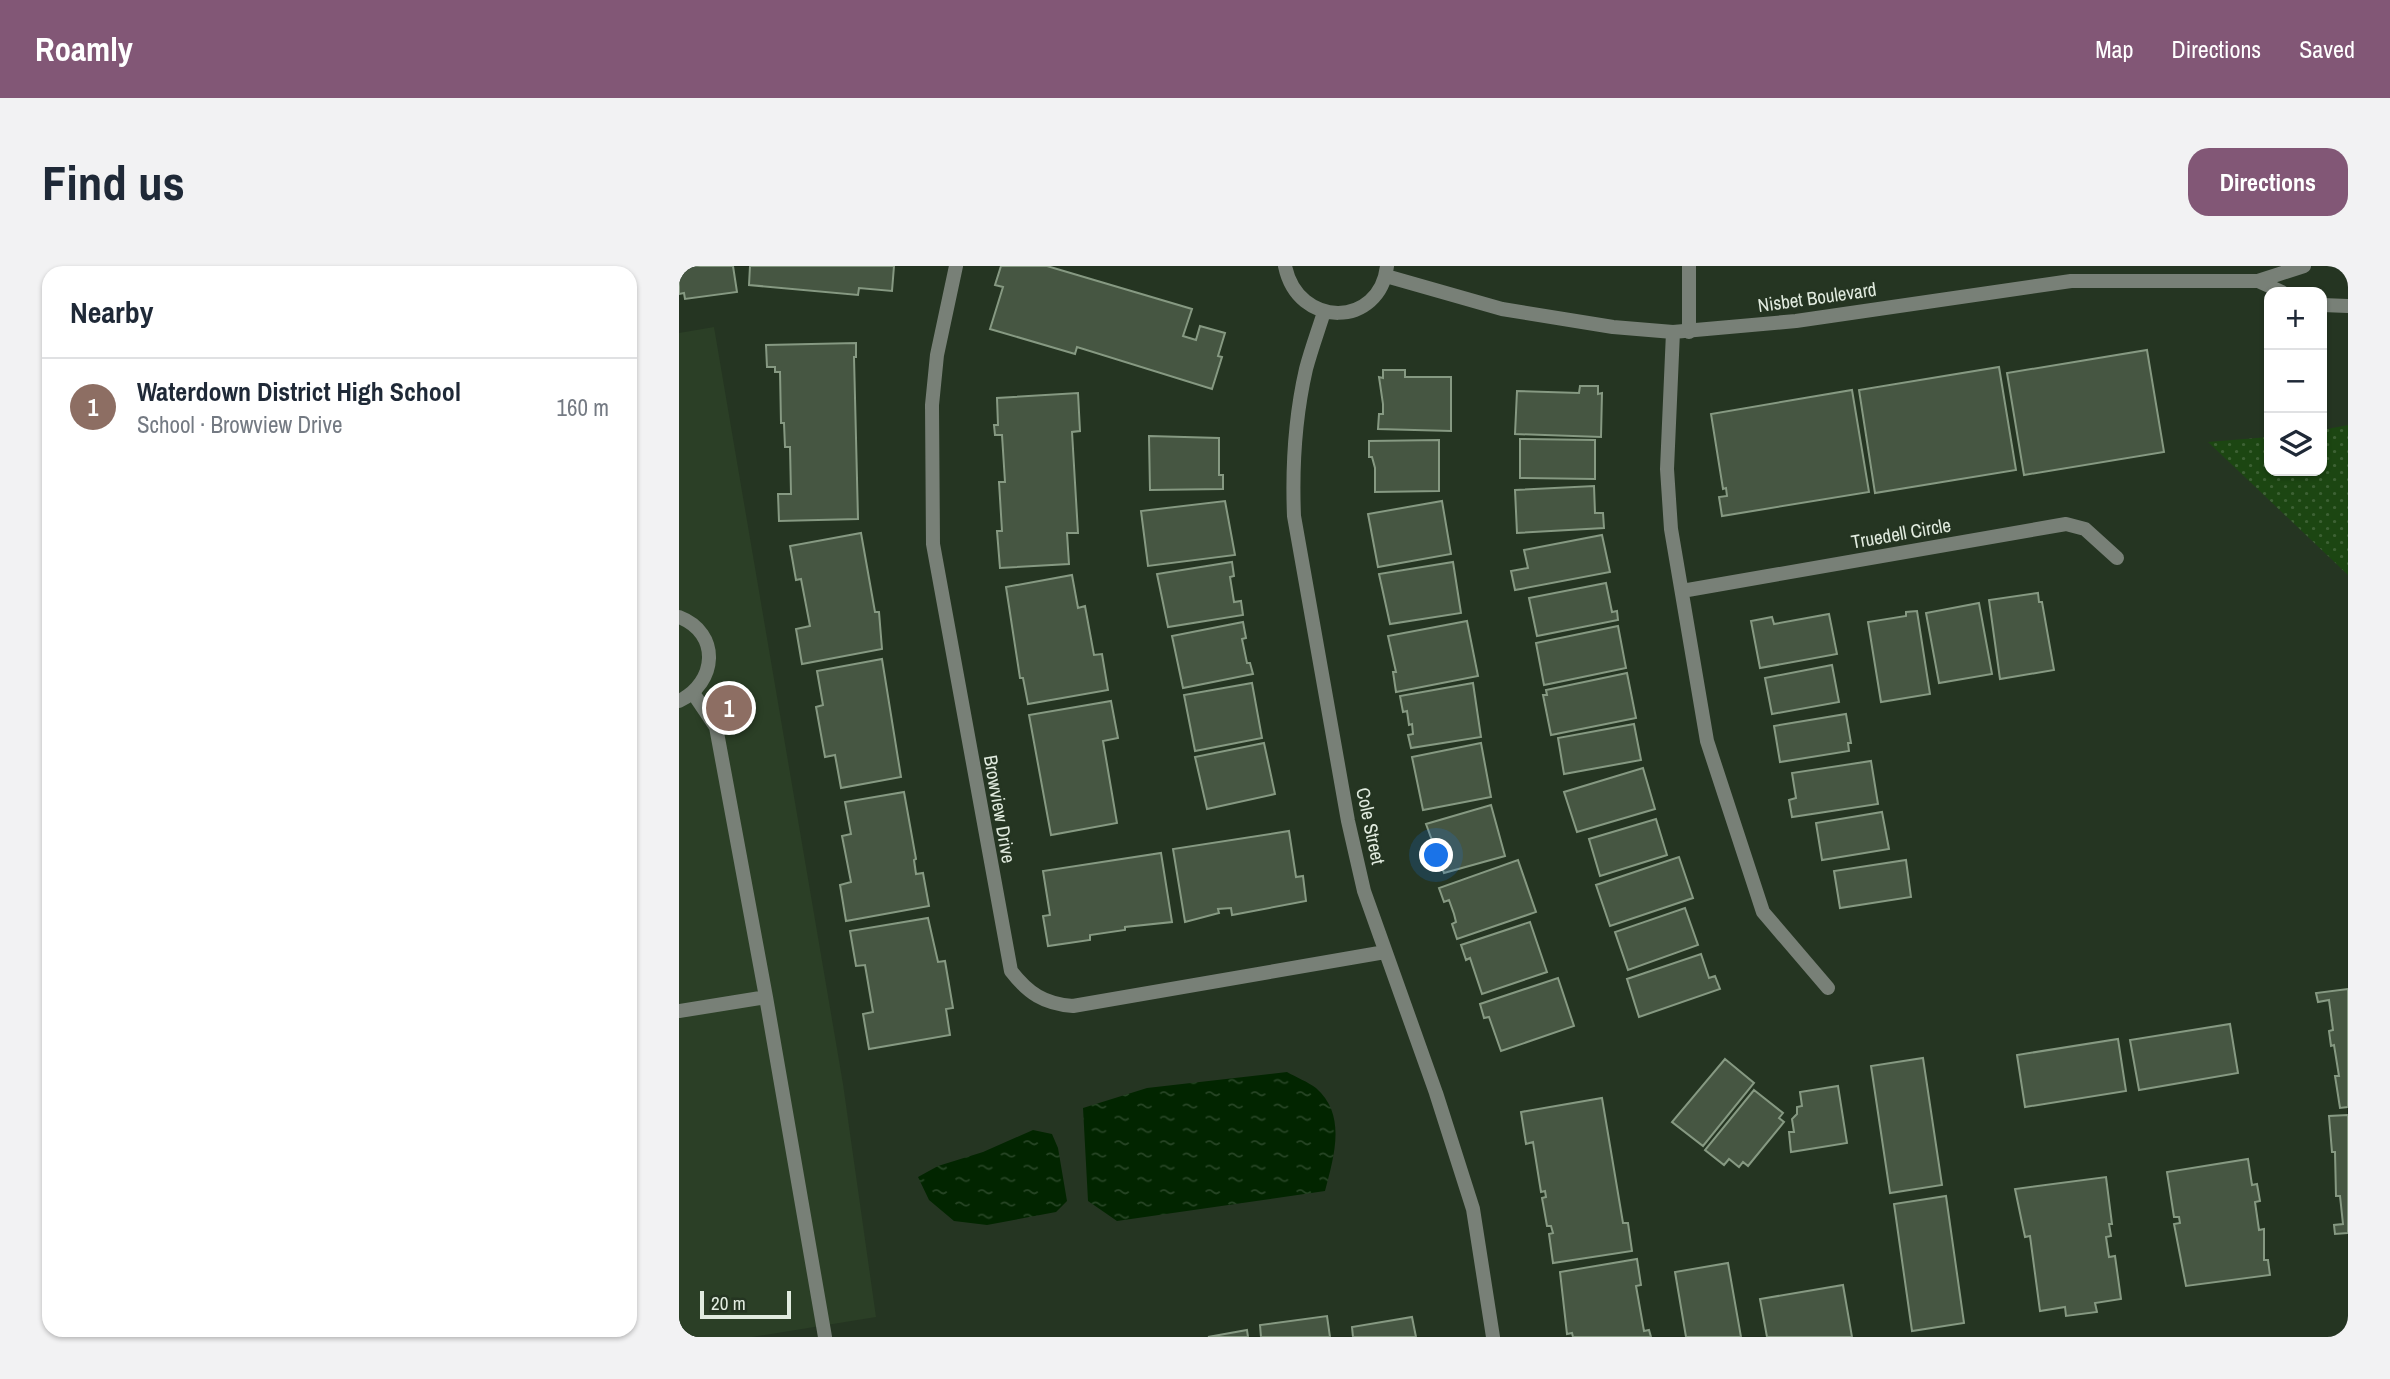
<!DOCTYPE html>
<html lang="en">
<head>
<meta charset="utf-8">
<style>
	:root { --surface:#fff; --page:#f2f2f3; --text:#1f2937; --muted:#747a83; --line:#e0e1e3; --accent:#825776 }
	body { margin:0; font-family:"Archivo Narrow",sans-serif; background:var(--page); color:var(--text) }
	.controls { position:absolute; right:21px; top:21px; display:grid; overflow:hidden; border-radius:14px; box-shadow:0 2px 5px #0004 }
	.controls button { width:63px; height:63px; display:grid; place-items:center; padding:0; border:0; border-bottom:2px solid var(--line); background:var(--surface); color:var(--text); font:35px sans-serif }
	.scale { position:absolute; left:21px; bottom:18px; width:91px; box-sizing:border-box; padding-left:7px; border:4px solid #e1ebdf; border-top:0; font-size:19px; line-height:24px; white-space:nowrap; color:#e1ebdf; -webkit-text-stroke:5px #253522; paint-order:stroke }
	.you { position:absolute; left:758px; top:590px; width:24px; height:24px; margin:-18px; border:5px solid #fff; border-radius:50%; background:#1a73e8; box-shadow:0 0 0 10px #1a73e833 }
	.badge { display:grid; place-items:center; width:46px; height:46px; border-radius:50%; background:var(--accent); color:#fff; font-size:23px; font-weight:700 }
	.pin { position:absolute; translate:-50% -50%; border:4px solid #fff; box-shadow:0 2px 7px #0006 }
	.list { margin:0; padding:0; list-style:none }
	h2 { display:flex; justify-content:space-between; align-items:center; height:91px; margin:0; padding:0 28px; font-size:30px }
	h2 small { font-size:23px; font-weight:400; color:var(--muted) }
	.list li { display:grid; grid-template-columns:46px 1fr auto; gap:21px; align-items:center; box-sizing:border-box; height:98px; padding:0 28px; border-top:2px solid var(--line) }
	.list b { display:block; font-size:26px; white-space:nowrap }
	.list p { margin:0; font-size:23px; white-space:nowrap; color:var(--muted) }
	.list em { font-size:23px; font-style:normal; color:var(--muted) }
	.icon { flex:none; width:38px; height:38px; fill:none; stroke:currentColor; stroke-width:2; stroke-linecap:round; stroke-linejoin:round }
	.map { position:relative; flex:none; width:1669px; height:1071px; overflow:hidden; border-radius:21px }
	header { display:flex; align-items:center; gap:42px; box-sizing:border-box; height:98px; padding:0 35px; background:var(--accent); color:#fff }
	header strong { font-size:33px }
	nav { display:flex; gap:38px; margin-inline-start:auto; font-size:24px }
	.intro { display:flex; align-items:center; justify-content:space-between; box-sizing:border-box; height:168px; padding:0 42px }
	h1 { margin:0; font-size:49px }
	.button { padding:18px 32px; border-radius:21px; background:var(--accent); color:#fff; font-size:24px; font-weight:700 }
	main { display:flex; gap:42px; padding:0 42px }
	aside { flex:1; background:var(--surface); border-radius:21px; box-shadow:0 2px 5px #0004 }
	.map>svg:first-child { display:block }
	.built { fill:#2b3f26 }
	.grass { fill:url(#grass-dots) }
	.water { fill:url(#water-ripples) }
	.building { fill:#465642; stroke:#869982; stroke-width:2 }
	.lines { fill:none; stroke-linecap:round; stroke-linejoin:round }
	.service { stroke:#788077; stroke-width:14 }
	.minor { stroke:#788077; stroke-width:14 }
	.labels { text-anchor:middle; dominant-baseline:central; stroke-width:5; stroke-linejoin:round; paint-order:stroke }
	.street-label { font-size:19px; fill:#e1ebdf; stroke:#253522 }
</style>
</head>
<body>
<header>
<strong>Roamly</strong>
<nav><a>Map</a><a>Directions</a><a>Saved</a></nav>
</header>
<div class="intro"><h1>Find us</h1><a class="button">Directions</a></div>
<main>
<aside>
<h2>Nearby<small></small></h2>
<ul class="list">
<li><span class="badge" style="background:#8d6e63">1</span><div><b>Waterdown District High School</b><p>School · Browview Drive</p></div><em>160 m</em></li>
</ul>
</aside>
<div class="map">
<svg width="1669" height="1071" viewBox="0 0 1669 1071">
	<defs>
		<pattern id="grass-dots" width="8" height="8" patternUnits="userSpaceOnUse" patternTransform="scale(1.75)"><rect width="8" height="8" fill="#1c4612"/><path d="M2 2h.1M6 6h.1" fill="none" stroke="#3d6134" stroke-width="1.8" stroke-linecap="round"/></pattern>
		<pattern id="water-ripples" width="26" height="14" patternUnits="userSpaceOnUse" patternTransform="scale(1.75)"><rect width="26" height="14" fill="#022500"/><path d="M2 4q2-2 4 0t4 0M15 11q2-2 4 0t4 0" fill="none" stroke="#274525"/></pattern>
	</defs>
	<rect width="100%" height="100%" fill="#253522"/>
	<path class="built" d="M 35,61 L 164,818 L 197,1051 L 73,1071 L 0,1071 L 0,67 Z"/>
	<path class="grass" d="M 1669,159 L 1669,309 L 1529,176 L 1590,171 L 1590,205 L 1643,205 L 1643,164 Z"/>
	<path class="water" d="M 608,806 C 617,811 629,816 637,822 C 668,849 655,890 646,925 L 438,955 L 409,935 L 404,842 L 468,822 Z
		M 354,864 L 373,868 L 379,882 L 388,935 L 377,946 L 308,959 L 275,955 L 250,934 L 239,911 L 259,900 L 304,886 Z"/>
	<path class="building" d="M 0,0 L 54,0 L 58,26 L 6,33 L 5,27 L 0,28 Z
		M 71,0 L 215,0 L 213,25 L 180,22 L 179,29 L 70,19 Z
		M 322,0 L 368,0 L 513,43 L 504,70 L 517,74 L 521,60 L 546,67 L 539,90 L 543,91 L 533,123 L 398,81 L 396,88 L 311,63 L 324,21 L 316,19 Z
		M 177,77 L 177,91 L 175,91 L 179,253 L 100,255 L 99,228 L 112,228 L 111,181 L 106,181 L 105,157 L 102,157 L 101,106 L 96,106 L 96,101 L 88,101 L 87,79 Z
		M 1468,84 L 1485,186 L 1345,209 L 1328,107 Z
		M 1320,101 L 1337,204 L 1196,227 L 1180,124 Z
		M 704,104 L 726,104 L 726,111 L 772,111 L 772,165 L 699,163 L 700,148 L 704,148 L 704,138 L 700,111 L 704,112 Z
		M 901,120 L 919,120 L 919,128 L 923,127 L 922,171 L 836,168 L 838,125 L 900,127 Z
		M 1173,124 L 1190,226 L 1043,250 L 1040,231 L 1048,230 L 1047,222 L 1044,223 L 1032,148 Z
		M 399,127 L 401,165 L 393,166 L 399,267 L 388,267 L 390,298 L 321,302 L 318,265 L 323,265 L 320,216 L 326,216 L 323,169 L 316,169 L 315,159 L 319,159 L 318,132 Z
		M 470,170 L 540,172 L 540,209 L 544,209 L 544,223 L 471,224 Z
		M 841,173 L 916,174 L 916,213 L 841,212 Z
		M 760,174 L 760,225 L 696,226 L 696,202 L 693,191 L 690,191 L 690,175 Z
		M 915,220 L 916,247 L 924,247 L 925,262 L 838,267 L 836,224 Z
		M 546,235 L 556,289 L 469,300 L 462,245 Z
		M 763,235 L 772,288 L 699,301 L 689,248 Z
		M 182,267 L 196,346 L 200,346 L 203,383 L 123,398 L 117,363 L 131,360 L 122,313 L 117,314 L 111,280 Z
		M 923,269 L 931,306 L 836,324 L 832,305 L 849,302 L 845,284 Z
		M 553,296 L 555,310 L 551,311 L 555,336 L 562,335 L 564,349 L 489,361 L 478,308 Z
		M 774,296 L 782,347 L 711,358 L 700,308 Z
		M 393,309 L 399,342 L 406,340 L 415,389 L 423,388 L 429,424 L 349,438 L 344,412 L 341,412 L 327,321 Z
		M 927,317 L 933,346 L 938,345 L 939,354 L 858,370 L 850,332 Z
		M 1359,327 L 1360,336 L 1363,336 L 1375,404 L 1321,413 L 1310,334 Z
		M 1300,337 L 1313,408 L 1260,417 L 1247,347 Z
		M 1238,345 L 1251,428 L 1202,436 L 1189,356 L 1227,350 L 1227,346 Z
		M 1150,348 L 1158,388 L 1081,402 L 1072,355 L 1093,351 L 1095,358 Z
		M 788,355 L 799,410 L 717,426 L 714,406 L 717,406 L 709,370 Z
		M 564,356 L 567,372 L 563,373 L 568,397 L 571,397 L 574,408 L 504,422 L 493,370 Z
		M 939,360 L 947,402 L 865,419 L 857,377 Z
		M 203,393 L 222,511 L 162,522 L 156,489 L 146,491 L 137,441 L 144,439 L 138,405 Z
		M 1153,399 L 1160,436 L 1093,448 L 1086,412 Z
		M 948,407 L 957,452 L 872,469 L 864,429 L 868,429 L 867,424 Z
		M 573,417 L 583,472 L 516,485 L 505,429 Z
		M 794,417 L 802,471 L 732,482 L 729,469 L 734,468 L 733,458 L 730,459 L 728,445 L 724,446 L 721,430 Z
		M 432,435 L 439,472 L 424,475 L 438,557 L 372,569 L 350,449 Z
		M 1167,448 L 1172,477 L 1169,477 L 1170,485 L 1101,496 L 1095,460 Z
		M 955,458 L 962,494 L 885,508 L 879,472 Z
		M 585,477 L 596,528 L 528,543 L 516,491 Z
		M 802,477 L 812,531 L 744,544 L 733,491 Z
		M 1192,495 L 1199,538 L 1113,551 L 1110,534 L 1117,532 L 1113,507 Z
		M 964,502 L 976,543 L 898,566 L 885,526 Z
		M 225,526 L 237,593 L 235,594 L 237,608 L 244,607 L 250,640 L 167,655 L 161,619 L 172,616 L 163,570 L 172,568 L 166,536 Z
		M 812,539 L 826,590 L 765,607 L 747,558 Z
		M 1203,546 L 1210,583 L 1143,594 L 1137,557 Z
		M 977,553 L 988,589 L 921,610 L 910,573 Z
		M 610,565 L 617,611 L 624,610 L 627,635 L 553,649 L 552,642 L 539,643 L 540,647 L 506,656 L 494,583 Z
		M 482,587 L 493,656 L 446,661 L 446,664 L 411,669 L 411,674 L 369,680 L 364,650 L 371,649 L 364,605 Z
		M 1000,591 L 1014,632 L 931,660 L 917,619 Z
		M 839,594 L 857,646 L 778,673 L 773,658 L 777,656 L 775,648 L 770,634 L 765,636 L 760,622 Z
		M 1227,594 L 1232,631 L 1161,642 L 1155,605 Z
		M 1006,642 L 1019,679 L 949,704 L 936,666 Z
		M 249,652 L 259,696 L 266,695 L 274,742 L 267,743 L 271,769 L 190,783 L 184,748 L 194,746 L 186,699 L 177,700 L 171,665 Z
		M 851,656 L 868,706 L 803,728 L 791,692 L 787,694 L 782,679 Z
		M 1022,688 L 1030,712 L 1036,710 L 1041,723 L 960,751 L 948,713 Z
		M 879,712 L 895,760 L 822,785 L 810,751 L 805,752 L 801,738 Z
		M 1669,723 L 1669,841 L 1661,842 L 1656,810 L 1660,810 L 1655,779 L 1652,780 L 1650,765 L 1654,764 L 1650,734 L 1639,736 L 1637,727 Z
		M 1551,758 L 1559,807 L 1460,824 L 1451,774 Z
		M 1439,773 L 1447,825 L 1346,841 L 1338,789 Z
		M 1244,792 L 1263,919 L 1211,927 L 1192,800 Z
		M 1046,793 L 1075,817 L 1024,880 L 993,856 Z
		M 1159,820 L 1168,877 L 1112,886 L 1110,866 L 1115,866 L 1113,853 L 1118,848 L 1118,841 L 1123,840 L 1121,826 Z
		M 1075,824 L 1104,847 L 1100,852 L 1105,856 L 1069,900 L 1064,896 L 1060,901 L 1050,893 L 1045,899 L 1026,884 Z
		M 923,832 L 944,957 L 949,957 L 953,985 L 874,997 L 870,968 L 874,967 L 872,960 L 868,960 L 863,932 L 867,931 L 866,925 L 862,926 L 854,876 L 847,878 L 842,846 Z
		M 1669,849 L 1669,967 L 1656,968 L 1655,959 L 1664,958 L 1661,930 L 1657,930 L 1656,886 L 1653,886 L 1650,850 Z
		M 1569,893 L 1573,919 L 1578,918 L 1581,935 L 1576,936 L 1580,964 L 1585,963 L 1585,994 L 1589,994 L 1591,1009 L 1507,1020 L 1495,958 L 1501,957 L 1500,951 L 1495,951 L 1488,906 Z
		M 1427,911 L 1433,958 L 1430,958 L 1432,970 L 1427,971 L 1430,991 L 1436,990 L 1442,1033 L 1416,1037 L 1418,1046 L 1387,1050 L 1386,1041 L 1361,1045 L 1351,970 L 1346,971 L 1336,923 Z
		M 1267,930 L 1285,1057 L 1233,1065 L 1215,938 Z
		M 958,993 L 962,1019 L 957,1020 L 965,1065 L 970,1064 L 972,1071 L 894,1071 L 893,1067 L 888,1068 L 881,1006 Z
		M 1049,997 L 1062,1071 L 1007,1071 L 996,1006 Z
		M 1164,1019 L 1173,1071 L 1088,1071 L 1081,1033 Z
		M 648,1050 L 651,1071 L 582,1071 L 581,1059 Z
		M 733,1051 L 737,1071 L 674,1071 L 673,1061 Z
		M 568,1064 L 569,1071 L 529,1071 Z"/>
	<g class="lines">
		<path class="service" d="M 1010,66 L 1010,0
			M 0,351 C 42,367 38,417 0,435
			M 14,427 L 37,461 L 87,731 L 146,1071
			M 0,745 L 87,731"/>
		<path class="minor" d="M 277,0 L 258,89 L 253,139 L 254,278 L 332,705 C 349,727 365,738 394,740 L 706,686
			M 606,0 C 619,63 701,62 708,0
			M 707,10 L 823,43 L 934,61 L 994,66 L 1117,55 L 1392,15 L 1579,15 L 1625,0
			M 1579,15 L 1603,26
			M 1643,39 L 1669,40
			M 645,46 C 639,65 632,84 627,103 C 616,151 613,201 615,250 L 669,555 L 685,625 L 757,827 L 794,943 L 814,1071
			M 994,66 L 988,203 L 992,263 L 1028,475 L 1084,646 L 1149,722
			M 1003,325 L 1387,258 L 1406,263 L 1438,292"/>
	</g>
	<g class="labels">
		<g class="street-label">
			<text transform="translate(1138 31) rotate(-8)">Nisbet Boulevard</text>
			<text transform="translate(1222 267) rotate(-10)">Truedell Circle</text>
			<text transform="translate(321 543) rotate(80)">Browview Drive</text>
			<text transform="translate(692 560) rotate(78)">Cole Street</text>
		</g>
	</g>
</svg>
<div class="controls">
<button>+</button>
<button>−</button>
<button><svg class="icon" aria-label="layers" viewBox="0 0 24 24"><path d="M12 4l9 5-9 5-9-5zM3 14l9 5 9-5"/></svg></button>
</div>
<div class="scale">20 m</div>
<div class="you"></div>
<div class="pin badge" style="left:50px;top:442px;background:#8d6e63">1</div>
</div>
</main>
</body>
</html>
